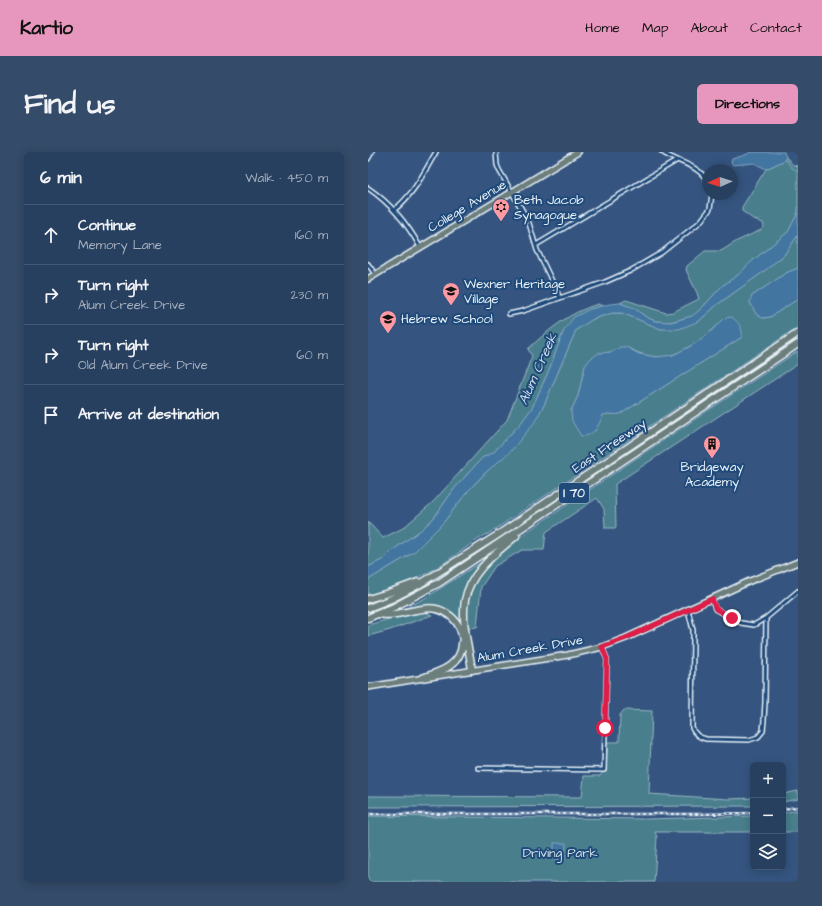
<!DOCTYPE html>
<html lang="en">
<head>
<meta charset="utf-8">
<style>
	:root { --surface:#284060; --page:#344b69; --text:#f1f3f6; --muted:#a5afbd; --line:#445975; --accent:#e797bd }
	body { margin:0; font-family:"Architects Daughter",sans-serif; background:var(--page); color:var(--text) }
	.controls { position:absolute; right:12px; bottom:12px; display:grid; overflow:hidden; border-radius:6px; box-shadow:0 2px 10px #0003 }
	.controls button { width:36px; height:36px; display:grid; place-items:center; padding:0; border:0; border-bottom:1px solid var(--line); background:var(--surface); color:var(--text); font:20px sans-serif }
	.compass { position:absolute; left:334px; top:12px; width:36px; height:36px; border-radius:50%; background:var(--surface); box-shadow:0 2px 10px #0003; rotate:267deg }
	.stop { position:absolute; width:12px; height:12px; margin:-9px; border:3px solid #e11d48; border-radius:50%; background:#fff }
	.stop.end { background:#e11d48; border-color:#fff; box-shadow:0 1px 4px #0008 }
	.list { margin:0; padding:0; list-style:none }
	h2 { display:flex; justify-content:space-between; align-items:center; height:52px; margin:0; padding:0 16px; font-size:17px }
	h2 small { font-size:13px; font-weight:400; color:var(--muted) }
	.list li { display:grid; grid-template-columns:26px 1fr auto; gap:12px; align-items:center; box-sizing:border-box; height:60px; padding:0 16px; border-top:1px solid var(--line) }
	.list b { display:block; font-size:15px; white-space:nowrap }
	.list p { margin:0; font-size:13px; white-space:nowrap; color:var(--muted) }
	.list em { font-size:13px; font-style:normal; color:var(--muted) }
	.icon { flex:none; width:22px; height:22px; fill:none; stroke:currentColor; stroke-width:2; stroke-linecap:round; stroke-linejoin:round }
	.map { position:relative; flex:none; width:430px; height:730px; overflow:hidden; border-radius:6px }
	header { display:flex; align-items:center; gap:24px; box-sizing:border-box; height:56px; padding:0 20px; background:var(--accent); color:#111 }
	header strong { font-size:19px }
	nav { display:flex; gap:22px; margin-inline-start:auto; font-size:14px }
	.intro { display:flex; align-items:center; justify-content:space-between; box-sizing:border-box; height:96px; padding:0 24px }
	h1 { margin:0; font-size:28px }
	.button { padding:10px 18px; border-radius:6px; background:var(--accent); color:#111; font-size:14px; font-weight:700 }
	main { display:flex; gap:24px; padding:0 24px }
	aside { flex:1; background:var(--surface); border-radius:6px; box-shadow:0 2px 10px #0003 }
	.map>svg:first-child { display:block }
	.green { fill:#497e8c; stroke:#98b8c2; fill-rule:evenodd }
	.water { fill:#42759f; stroke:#84a7c3 }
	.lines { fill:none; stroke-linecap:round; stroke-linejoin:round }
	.stream { stroke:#84a7c3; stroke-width:1 }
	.minor-casing { stroke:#e8f1f8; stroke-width:6 }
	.primary-casing { stroke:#e8f1f8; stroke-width:8 }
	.motorway-casing { stroke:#e8f1f8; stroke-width:9 }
	.minor { stroke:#1f4a7a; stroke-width:3 }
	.primary { stroke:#6c7f7c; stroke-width:5 }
	.motorway { stroke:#6c7f7c; stroke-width:6 }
	.rail-casing { stroke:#e8f1f8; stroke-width:2.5 }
	.rail { stroke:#1f4a7a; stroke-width:1; stroke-dasharray:3; stroke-linecap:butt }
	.route { stroke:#e11d48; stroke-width:5 }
	.labels { text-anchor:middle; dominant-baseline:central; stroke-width:4; stroke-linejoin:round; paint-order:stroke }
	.shield { fill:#1f4a7a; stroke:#acbfd2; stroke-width:1 }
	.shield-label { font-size:12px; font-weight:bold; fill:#e8f1f8 }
	.poi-label { font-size:13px; fill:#e8f1f8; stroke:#1f4a7a; text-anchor:start }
	.street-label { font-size:13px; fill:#e8f1f8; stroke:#1f4a7a }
	.park-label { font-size:13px; fill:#d0e0e8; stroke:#1f4a7a }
	.water-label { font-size:14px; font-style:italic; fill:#cfdeeb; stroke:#1f4a7a }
</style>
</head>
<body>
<header>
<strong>Kartio</strong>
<nav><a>Home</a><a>Map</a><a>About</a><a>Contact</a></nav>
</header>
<div class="intro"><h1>Find us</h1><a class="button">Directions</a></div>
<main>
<aside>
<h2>6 min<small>Walk · 450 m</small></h2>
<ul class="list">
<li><svg class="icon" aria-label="ahead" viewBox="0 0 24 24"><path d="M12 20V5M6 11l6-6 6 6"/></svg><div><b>Continue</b><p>Memory Lane</p></div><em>160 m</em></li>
<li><svg class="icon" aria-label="right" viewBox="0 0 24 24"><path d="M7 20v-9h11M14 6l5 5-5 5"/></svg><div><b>Turn right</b><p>Alum Creek Drive</p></div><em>230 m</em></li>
<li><svg class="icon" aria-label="right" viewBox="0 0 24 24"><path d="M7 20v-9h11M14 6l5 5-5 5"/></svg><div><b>Turn right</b><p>Old Alum Creek Drive</p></div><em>60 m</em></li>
<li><svg class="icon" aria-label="arrive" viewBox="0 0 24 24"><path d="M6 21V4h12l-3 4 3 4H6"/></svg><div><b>Arrive at destination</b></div></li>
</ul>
</aside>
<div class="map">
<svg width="430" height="730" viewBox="0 0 430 730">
	<rect width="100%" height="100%" fill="#355580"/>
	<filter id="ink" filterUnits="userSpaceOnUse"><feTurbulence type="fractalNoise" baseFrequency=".025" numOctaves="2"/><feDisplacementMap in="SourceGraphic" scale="8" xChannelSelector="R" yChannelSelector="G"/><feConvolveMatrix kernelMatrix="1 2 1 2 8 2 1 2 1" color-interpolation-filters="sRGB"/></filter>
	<g filter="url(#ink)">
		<path class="green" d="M 418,5 L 425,13 L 430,14 L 430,61 L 420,80 L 383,110 L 370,123 L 354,134 L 334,156 L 325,164 L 302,170 L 287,169 L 278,165 L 266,156 L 252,151 L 258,148 L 298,161 L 305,160 L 331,147 L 329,141 L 318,118 L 319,114 L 337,99 L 353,99 L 369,89 L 393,78 L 396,75 L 395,71 L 385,67 L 374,59 L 374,55 L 398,17 L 417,8 Z
			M 430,83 L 430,116 L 418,121 L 384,144 L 382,150 L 388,162 L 395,166 L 402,165 L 430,147 L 430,175 L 123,380 C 102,391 84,407 63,419 C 43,430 22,437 0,445 L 0,428 L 46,400 L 74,372 L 100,339 L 165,271 L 176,253 L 208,178 L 225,167 L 244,161 L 254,161 L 293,177 L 331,169 L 350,152 L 395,120 L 416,103 ZM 340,182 L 374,185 L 254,261 C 248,264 242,261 235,263 L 227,279 L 203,259 L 210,244 L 217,214 L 231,201 L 244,200 L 258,195 C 293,214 311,203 340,182 Z
			M 230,152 L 235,154 L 222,157 L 196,178 L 181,218 L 164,256 L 152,272 L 126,300 L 114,306 L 104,317 L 87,336 L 65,367 L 53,378 L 25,398 L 16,407 L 0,415 L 0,370 L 15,386 L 35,376 L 65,350 L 139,268 L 164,204 L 160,197 C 182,177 200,161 230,152 Z
			M 430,199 L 430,212 L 247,332 L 248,376 L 237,376 L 236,357 L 229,346 L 178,380 L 176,398 L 154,398 L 127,414 L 113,435 L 109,475 L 100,476 C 98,454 97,442 111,424 C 133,393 176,369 208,347 C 281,297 356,248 430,199 Z
			M 118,407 L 100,435 L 95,476 L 77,457 L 36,459 L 36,457 L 59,445 Z
			M 57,460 L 64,463 L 22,478 L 0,484 L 0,473 L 21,467 Z
			M 256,558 L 284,559 L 281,642 L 360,647 L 385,646 L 385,654 L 0,655 L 0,644 L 214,645 L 216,624 L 232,624 L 238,616 L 239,590 L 251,590 L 252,563 Z
			M 430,639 L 430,647 L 415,650 L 415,642 Z
			M 430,658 L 430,680 L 415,680 L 415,661 Z
			M 0,664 L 279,667 L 385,664 L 385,680 L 287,680 L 289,685 L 286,730 L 0,730 Z"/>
		<path class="water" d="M 382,0 L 416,0 L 418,5 L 417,8 L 398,17 L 386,11 L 365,13 L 363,10 L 364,7 L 380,2 Z
			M 430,61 L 430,83 L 416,103 L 395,120 L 350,152 L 331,169 L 311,177 L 293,177 L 254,161 L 244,161 L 225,167 L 208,178 L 176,253 L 166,271 L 143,299 L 117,321 L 100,339 L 74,372 L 46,400 L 0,428 L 0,415 L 16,407 L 25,398 L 53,378 L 65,367 L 87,336 L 104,317 L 114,306 L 126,300 L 152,272 L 164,256 L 181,218 L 196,178 L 206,165 L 222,157 L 242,152 L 252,151 L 266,156 L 278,165 L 287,169 L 303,170 L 324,164 L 334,156 L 354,134 L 370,123 L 383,110 L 420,80 Z
			M 430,116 L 430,147 L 402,165 L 394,166 L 388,162 L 382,150 L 384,144 L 418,121 Z
			M 364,165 C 371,171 375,176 374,185 L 254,261 C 248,264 242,261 235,263 C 231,273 226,285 213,284 L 204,269 L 203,259 L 210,244 L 217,214 L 222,207 L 231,201 L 244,200 L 252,195 L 258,195 L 271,202 L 288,205 L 305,203 L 323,194 L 340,182 L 357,166 Z
			M 186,691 L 198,691 L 197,705 L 193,705 L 193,702 L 192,702 L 191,708 L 182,706 L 182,700 L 186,700 Z"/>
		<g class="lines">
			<path class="stream" d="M 417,7 L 424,16 L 430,19"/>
			<g class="minor-casing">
				<path id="minor" d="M 128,0 L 129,13 L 131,18 L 160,68 L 169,98 L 192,146
					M 294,0 C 310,11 330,12 340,30
					M 0,7 L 4,0
					M 0,36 C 22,51 39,71 52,95
					M 26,58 C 45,43 56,21 68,0
					M 168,93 L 308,9
					M 0,112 L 7,122
					M 141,162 L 155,159 L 237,130 L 262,119 L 293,101 L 332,70 L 342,57 L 344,42
					M 344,447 L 347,457 L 373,471 L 386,473 L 398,466 L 430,439
					M 320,458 L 325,478 L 325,486 L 324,576 C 327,583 331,585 338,587 L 381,588 L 390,585 L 395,579 L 396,568 L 397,550 L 398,466
					M 110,616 L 236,618 L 239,507 L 234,495"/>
			</g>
			<g class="primary-casing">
				<path id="primary" d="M 0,127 L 210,0
					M 0,535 L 200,503 L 234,495 L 258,486 L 382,429 L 430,410"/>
			</g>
			<g class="motorway-casing">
				<path id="motorway" d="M 0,447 L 20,441 L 50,430
					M 0,456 L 23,447 L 52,432 L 128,384 L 430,181
					M 11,462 C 33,467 57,448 78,461 C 92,469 94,481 96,495
					M 0,466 L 26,455 L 71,431 L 430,192
					M 104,518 C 101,496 93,471 97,448 C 102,420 128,401 148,384
					M 54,526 C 71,520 93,514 94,492"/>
			</g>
			<use href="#minor" class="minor"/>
			<use href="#primary" class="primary"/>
			<use href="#motorway" class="motorway"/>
			<g class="rail-casing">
				<path id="rail" d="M 415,657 L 430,655
					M 0,662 L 332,662 L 385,661"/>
			</g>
			<use href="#rail" class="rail"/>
		</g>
	</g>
	<g class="lines" filter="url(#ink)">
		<path class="route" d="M 237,576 L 239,507 L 234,495 L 258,486 L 344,447 L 348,457 L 364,466"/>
	</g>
	<defs>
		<g id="synagogue-pin" transform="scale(0.9)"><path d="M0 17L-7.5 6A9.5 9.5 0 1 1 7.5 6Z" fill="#ff9aa2" stroke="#1f4a7a"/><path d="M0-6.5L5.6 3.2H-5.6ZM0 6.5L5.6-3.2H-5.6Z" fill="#111"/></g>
		<g id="school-pin" transform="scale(0.9)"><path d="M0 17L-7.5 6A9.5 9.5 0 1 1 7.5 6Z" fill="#ff9aa2" stroke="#1f4a7a"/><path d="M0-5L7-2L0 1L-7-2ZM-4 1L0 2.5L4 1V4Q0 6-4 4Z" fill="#111"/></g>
		<g id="building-pin" transform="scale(0.9)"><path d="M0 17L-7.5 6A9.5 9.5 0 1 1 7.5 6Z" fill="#ff9aa2" stroke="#1f4a7a"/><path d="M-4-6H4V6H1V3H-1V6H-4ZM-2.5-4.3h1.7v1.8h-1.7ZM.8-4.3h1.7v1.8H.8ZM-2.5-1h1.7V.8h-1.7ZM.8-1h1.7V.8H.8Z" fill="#111"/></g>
	</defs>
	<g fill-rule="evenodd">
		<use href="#synagogue-pin" x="133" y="55"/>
		<use href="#school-pin" x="83" y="139"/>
		<use href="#school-pin" x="20" y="167"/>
		<use href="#building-pin" x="344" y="292"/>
	</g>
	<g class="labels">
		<rect class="shield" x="191" y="331" width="30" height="20" rx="3"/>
		<g class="shield-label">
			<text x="206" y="341">I 70</text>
		</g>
		<g class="poi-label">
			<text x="146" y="48">Beth Jacob<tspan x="146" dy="15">Synagogue</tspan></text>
			<text x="96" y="132">Wexner Heritage<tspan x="96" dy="15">Village</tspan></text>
			<text x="33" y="167">Hebrew School</text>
			<text x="344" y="315" text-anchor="middle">Bridgeway<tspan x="344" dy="15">Academy</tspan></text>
		</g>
		<g class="street-label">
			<text transform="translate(99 54) rotate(-31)">College Avenue</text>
			<text transform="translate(241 294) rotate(-34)">East Freeway</text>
			<text transform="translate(162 497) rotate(-10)">Alum Creek Drive</text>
		</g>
		<g class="park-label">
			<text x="192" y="701">Driving Park</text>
		</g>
		<g class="water-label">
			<text transform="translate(170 217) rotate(-66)">Alum Creek</text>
		</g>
	</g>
</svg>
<div class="controls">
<button>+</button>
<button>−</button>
<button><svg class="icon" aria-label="layers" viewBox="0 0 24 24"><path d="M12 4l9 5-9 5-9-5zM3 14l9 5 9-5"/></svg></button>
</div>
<svg class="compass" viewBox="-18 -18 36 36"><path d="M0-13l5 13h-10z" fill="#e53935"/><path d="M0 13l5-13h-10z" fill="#a5afbd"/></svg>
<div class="stop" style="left:237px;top:576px"></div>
<div class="stop end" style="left:364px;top:466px"></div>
</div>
</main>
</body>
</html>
